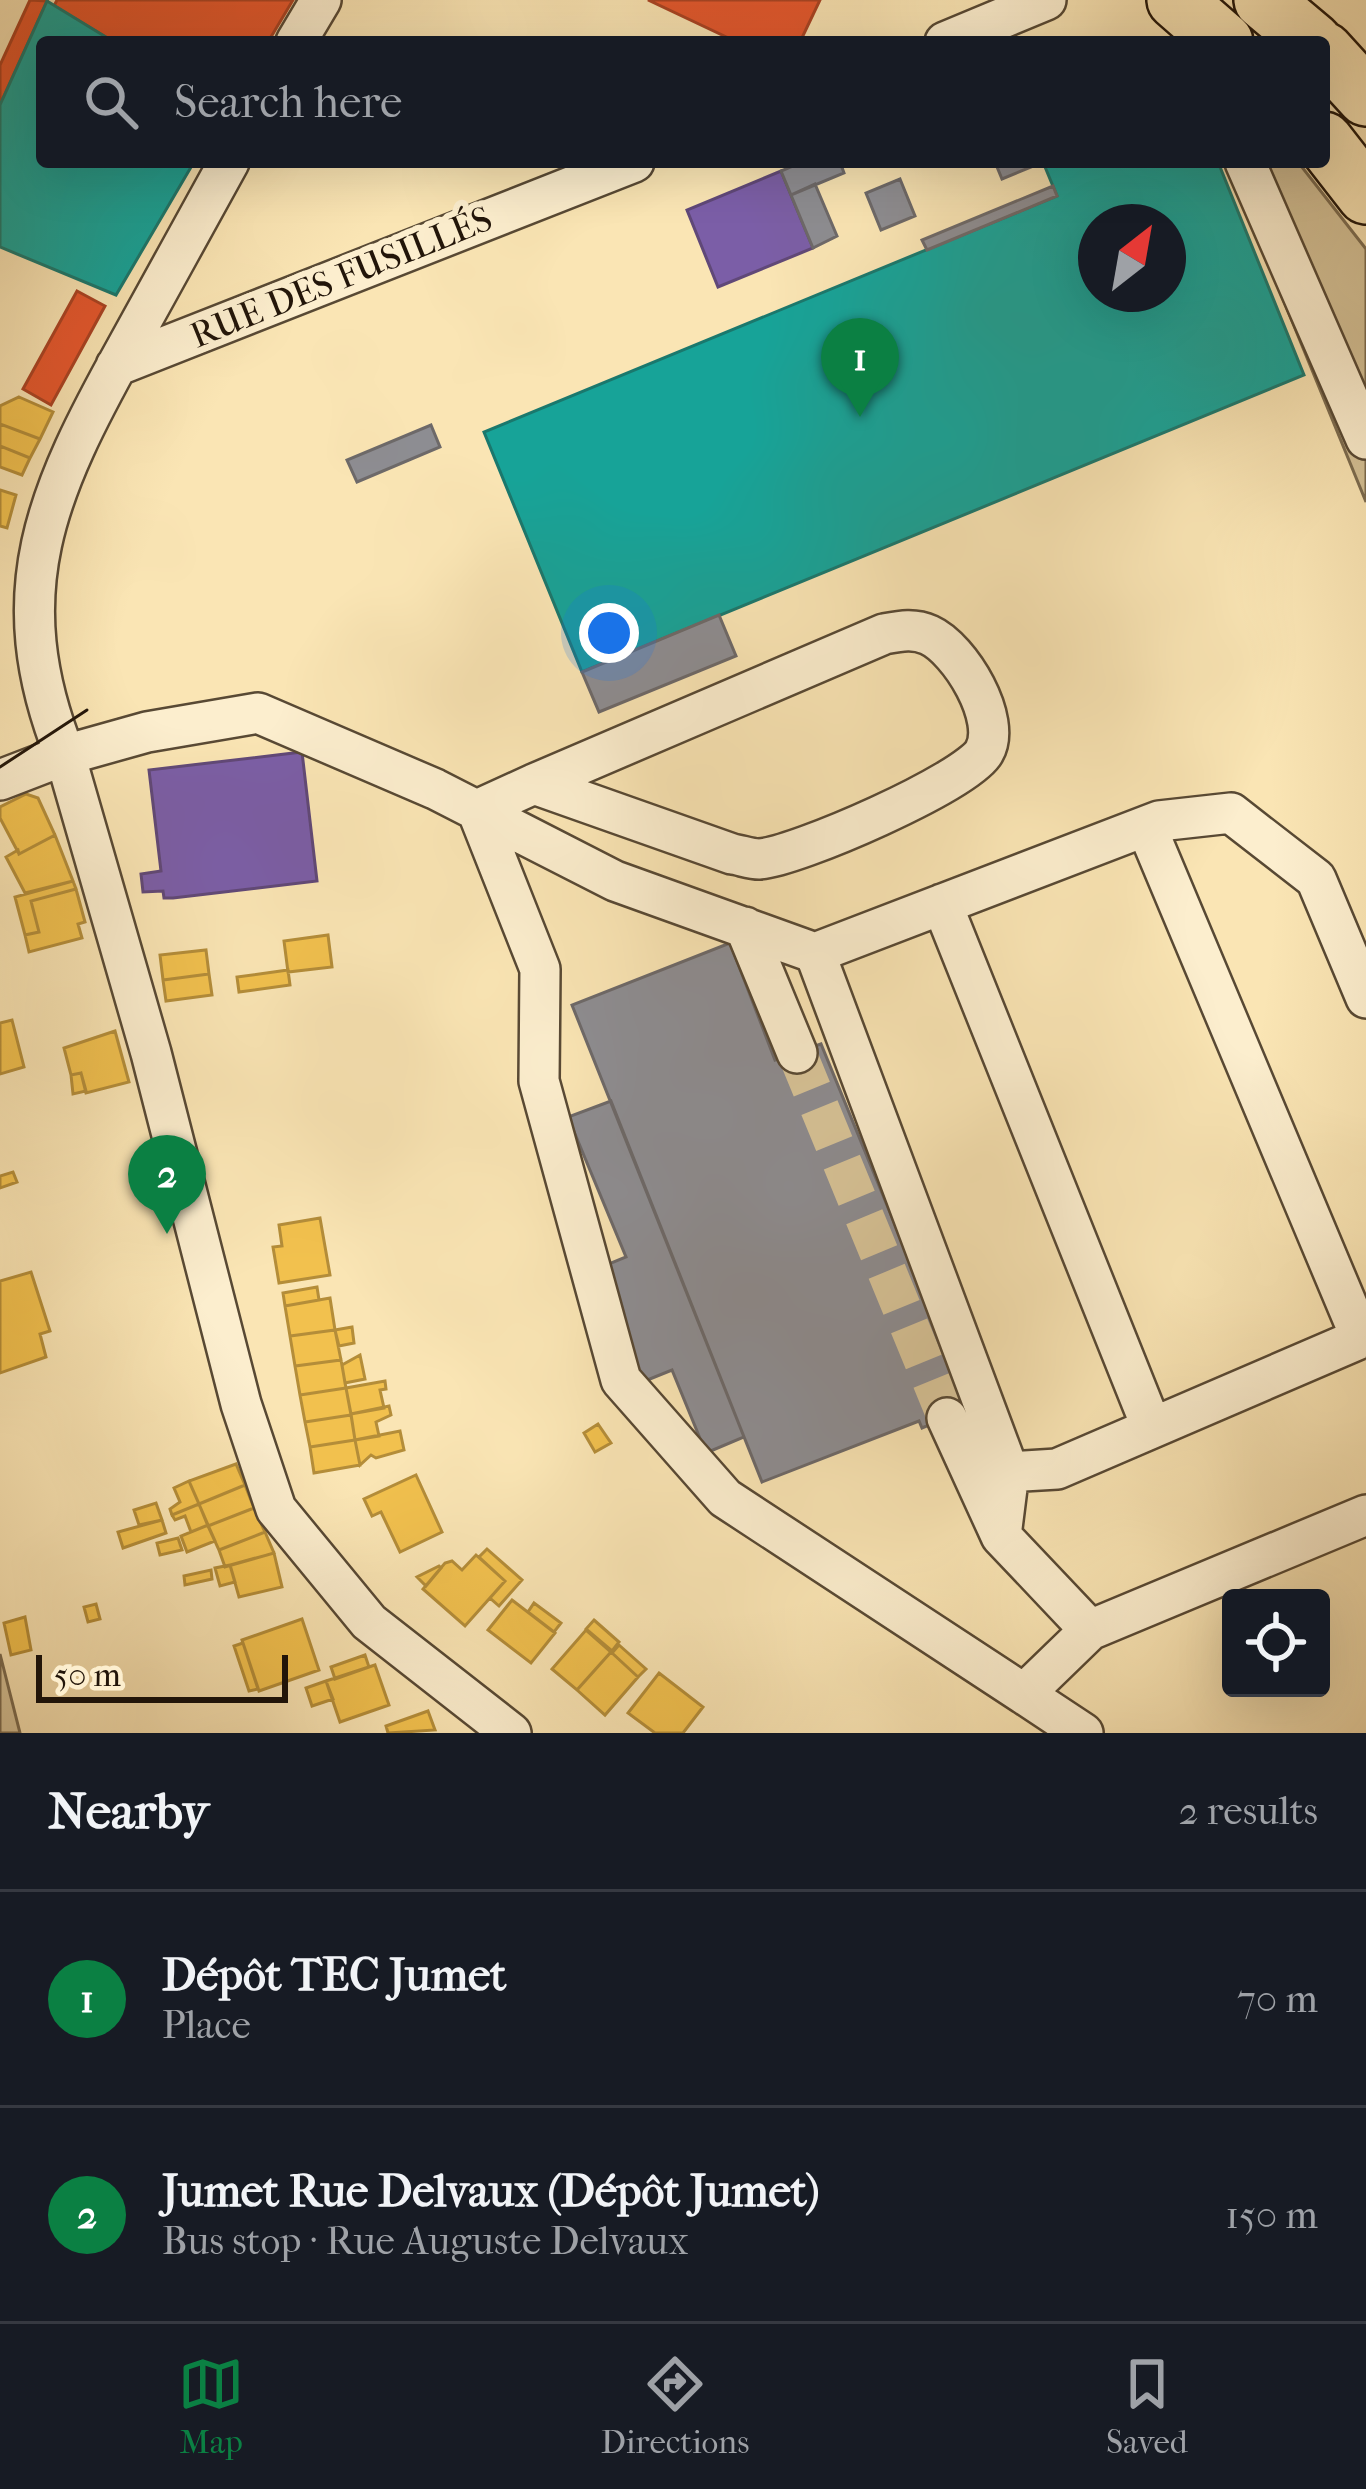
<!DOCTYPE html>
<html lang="en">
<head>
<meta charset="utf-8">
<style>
	:root { --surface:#171b24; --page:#20242c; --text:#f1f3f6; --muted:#9ea1a6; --line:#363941; --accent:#0b8043 }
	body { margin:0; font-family:"IM FELL French Canon",serif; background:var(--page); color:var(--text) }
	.controls { position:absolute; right:36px; bottom:36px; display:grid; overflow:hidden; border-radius:12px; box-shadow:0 12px 48px #0002 }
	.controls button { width:108px; height:108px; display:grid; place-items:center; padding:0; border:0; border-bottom:3px solid var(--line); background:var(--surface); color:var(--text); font:60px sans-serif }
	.compass { position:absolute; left:1078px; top:204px; width:108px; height:108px; border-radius:50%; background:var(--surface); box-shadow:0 12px 48px #0002; rotate:31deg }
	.scale { position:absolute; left:36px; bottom:30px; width:252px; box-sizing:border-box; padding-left:12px; border:6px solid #221509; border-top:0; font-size:33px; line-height:42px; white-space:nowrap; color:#221509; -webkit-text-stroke:9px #fceece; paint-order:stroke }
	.you { position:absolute; left:609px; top:633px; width:42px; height:42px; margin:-30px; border:9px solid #fff; border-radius:50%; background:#1a73e8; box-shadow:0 0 0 18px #1a73e833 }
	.badge { display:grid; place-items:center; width:78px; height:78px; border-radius:50%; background:var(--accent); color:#fff; font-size:39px; font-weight:700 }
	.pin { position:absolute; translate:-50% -99px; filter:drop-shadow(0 3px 6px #0008) }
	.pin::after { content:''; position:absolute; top:63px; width:42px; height:36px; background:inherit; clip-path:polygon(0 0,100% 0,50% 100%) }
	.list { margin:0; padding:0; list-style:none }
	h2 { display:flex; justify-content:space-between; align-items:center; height:156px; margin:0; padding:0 48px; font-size:51px }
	h2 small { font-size:39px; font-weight:400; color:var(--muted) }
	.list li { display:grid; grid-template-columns:78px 1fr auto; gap:36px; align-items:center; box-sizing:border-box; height:216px; padding:0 48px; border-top:3px solid var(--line) }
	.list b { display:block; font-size:45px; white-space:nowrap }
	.list p { margin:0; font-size:39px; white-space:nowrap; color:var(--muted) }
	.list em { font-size:39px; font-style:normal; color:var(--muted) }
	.icon { flex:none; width:66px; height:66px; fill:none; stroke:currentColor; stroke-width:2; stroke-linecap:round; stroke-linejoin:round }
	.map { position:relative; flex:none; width:1366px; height:1733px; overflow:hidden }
	.search { position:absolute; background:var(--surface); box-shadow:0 12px 48px #0002; left:36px; right:36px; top:36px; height:132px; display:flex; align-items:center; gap:30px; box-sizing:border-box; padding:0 42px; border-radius:12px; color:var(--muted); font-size:45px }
	.sheet { height:588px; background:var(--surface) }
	nav { display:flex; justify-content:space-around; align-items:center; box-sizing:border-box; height:168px; border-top:3px solid var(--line); background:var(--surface); font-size:33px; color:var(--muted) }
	nav a { display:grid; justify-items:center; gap:6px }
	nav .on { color:var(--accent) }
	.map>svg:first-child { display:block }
	.green { fill:#d5c297; stroke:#7c6c50; stroke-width:3 }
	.homes { fill:#f2c14e; stroke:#b48d39; stroke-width:3 }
	.shops { fill:#e4572e; stroke:#aa4323; stroke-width:3 }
	.offices { fill:#7b5ea7; stroke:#604878; stroke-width:3 }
	.public { fill:#17a398; stroke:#1a786d; stroke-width:3; fill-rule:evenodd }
	.industry { fill:#8d8d92; stroke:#6d6969; stroke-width:3 }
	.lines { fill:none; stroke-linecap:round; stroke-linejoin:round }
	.minor-tunnel { stroke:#dac69a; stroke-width:39; stroke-dasharray:39 20; stroke-linecap:butt }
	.minor-casing { stroke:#584934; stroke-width:44 }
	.highway-casing { stroke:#221509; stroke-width:62 }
	.minor { stroke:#fceece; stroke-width:39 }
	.highway { stroke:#fae5b4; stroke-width:57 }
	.tram { stroke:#221509; stroke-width:3 }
	.labels { text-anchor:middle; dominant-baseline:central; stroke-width:12; stroke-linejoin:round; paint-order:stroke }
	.street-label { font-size:36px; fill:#221509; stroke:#fceece }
</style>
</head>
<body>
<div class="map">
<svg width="1366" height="1733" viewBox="0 0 1366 1733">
	<rect width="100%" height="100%" fill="#fae5b4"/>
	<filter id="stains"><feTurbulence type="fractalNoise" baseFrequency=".00167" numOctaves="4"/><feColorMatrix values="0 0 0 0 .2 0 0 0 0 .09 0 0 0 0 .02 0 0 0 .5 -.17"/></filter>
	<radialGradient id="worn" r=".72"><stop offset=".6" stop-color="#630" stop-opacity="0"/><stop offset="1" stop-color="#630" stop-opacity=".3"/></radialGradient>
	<path class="green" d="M 1227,162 L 1298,162 L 1366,249 L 1366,502 Z
		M 0,1654 L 20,1733 L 0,1733 Z"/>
	<path class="homes" d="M 19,397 L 53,412 L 40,439 L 0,424 L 0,406 Z
		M 0,424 L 40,439 L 30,458 L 0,446 Z
		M 0,446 L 30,458 L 22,475 L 0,467 Z
		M 0,490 L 16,495 L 7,528 L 0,526 Z
		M 26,794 L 38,798 L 55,835 L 19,854 L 0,818 L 0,807 Z
		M 55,835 L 73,881 L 25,893 L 6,857 L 18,850 L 19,854 Z
		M 73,881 L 76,889 L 31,901 L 39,932 L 25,935 L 15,897 Z
		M 76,889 L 85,922 L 78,924 L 82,938 L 29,952 L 25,935 L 39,932 L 31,901 Z
		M 328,935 L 332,967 L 288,972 L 284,941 Z
		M 206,950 L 209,974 L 163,980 L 160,955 Z
		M 288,970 L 290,985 L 239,992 L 237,977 Z
		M 209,974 L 212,995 L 166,1001 L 163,980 Z
		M 12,1020 L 24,1067 L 0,1074 L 0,1023 Z
		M 115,1031 L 129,1082 L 86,1093 L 81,1073 L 71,1075 L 64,1048 Z
		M 81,1073 L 86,1091 L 73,1094 L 71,1075 Z
		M 13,1172 L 17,1182 L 0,1188 L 0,1176 Z
		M 320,1218 L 330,1275 L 279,1283 L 273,1247 L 282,1246 L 279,1225 Z
		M 31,1272 L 50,1331 L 40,1334 L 46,1357 L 0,1373 L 0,1281 Z
		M 317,1287 L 319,1300 L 285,1306 L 283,1293 Z
		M 330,1298 L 335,1330 L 290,1336 L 285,1306 Z
		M 352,1327 L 354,1343 L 339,1346 L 335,1330 Z
		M 335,1330 L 341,1360 L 295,1366 L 290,1336 Z
		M 360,1355 L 365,1379 L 345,1383 L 342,1365 Z
		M 341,1360 L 346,1388 L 300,1395 L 295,1366 Z
		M 385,1381 L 386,1389 L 380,1390 L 384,1408 L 351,1414 L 346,1388 Z
		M 346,1388 L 351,1415 L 305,1422 L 300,1395 Z
		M 389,1406 L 391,1415 L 376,1422 L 379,1436 L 355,1440 L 351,1414 Z
		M 351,1415 L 355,1440 L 310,1447 L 305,1422 Z
		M 598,1424 L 611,1443 L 595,1452 L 584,1433 Z
		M 400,1431 L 404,1450 L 376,1458 L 371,1455 L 360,1465 L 355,1440 Z
		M 355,1440 L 360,1465 L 314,1473 L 310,1447 Z
		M 236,1464 L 245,1485 L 199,1504 L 189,1481 Z
		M 416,1475 L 442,1532 L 400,1552 L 381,1512 L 372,1516 L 364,1499 Z
		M 189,1481 L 199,1504 L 172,1515 L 170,1509 L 180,1502 L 174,1488 Z
		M 245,1485 L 254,1508 L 208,1526 L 199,1504 Z
		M 156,1503 L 162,1520 L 139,1525 L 134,1510 Z
		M 199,1504 L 208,1525 L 191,1532 L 185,1516 L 175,1520 L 172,1515 Z
		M 254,1508 L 265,1532 L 219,1550 L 208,1526 Z
		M 162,1520 L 166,1533 L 123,1548 L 118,1532 Z
		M 208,1525 L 215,1541 L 187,1552 L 181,1536 Z
		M 265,1532 L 274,1553 L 225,1567 L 219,1550 Z
		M 178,1538 L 182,1550 L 160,1555 L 157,1543 Z
		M 487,1549 L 522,1580 L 499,1606 L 490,1598 L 505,1581 L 479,1557 Z
		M 274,1553 L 282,1587 L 239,1597 L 230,1565 Z
		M 476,1555 L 505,1581 L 465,1626 L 423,1589 L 445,1563 L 452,1561 L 462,1570 Z
		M 230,1565 L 235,1582 L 220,1586 L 215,1568 Z
		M 439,1566 L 441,1568 L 426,1586 L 417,1577 Z
		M 211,1570 L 212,1579 L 185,1585 L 184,1576 Z
		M 512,1600 L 555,1633 L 531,1663 L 488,1630 Z
		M 534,1603 L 561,1623 L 554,1632 L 528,1612 Z
		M 96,1604 L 100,1619 L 88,1622 L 84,1607 Z
		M 25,1617 L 31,1650 L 11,1655 L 4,1623 Z
		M 302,1619 L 319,1670 L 259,1691 L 242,1640 Z
		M 594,1620 L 619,1642 L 612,1651 L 586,1629 Z
		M 586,1630 L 611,1652 L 577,1690 L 552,1669 Z
		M 243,1643 L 258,1689 L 249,1691 L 234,1646 Z
		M 619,1645 L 646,1669 L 638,1677 L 612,1653 Z
		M 611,1652 L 638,1677 L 605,1715 L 577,1690 Z
		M 365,1655 L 369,1667 L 335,1679 L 331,1667 Z
		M 375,1665 L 389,1705 L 340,1722 L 326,1681 Z
		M 659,1673 L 703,1707 L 683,1733 L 655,1733 L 628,1713 Z
		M 326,1681 L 333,1699 L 312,1706 L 306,1688 Z
		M 428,1711 L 435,1730 L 388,1733 L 386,1726 Z"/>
	<path class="shops" d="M 30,0 L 47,1 L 0,105 L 0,65 Z
		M 57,0 L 293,0 L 268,42 L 114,42 L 54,6 Z
		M 648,0 L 820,0 L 800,42 L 737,42 Z
		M 77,291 L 105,306 L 51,405 L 23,389 Z"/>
	<path class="offices" d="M 781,171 L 813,248 L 718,287 L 687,210 Z
		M 302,752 L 317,881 L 173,898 L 164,898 L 163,891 L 143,892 L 141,874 L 161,871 L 149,770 Z"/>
	<path class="public" d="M 47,1 L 114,42 L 42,42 L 42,162 L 194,162 L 116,295 L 0,247 L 0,105 Z
		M 1043,162 L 1218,162 L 1304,375 L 582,672 L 484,432 L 1057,196 ZM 1096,222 L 1168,222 L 1168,294 L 1096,294 Z"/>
	<path class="industry" d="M 802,162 L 840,162 L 844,173 L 791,195 L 781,171 Z
		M 995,162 L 1043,162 L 1002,179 Z
		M 900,179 L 915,216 L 881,230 L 866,193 Z
		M 815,184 L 837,236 L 813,248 L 791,195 Z
		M 1053,186 L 1057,196 L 927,250 L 922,240 Z
		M 431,425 L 440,447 L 357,482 L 347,460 Z
		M 719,615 L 736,656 L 599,712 L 582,672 Z
		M 730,943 L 775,1060 L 821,1044 L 970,1408 L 922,1428 L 919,1421 L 762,1482 L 572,1005 Z
		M 611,1101 L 744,1437 L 706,1453 L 672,1370 L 640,1383 L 594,1270 L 626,1257 L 568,1117 Z"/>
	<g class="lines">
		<path class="minor-tunnel" d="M 797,1053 L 947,1418"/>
		<g class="minor-casing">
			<path id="minor" d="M 296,42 L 321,0
				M 945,42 L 1046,0
				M 229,162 C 195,224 161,285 127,347 C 47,491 0,592 65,755 L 151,1053 L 241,1404 L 276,1509 L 369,1622 L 511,1733
				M 1245,162 L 1366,439
				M 116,366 L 634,162
				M 0,780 L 65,755 L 147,732 L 258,713 L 435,789 L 615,881 L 815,953 L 1159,821 L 1231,813 L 1316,879 L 1366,998
				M 534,784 L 732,854 C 740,855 751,859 759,859 C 796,857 967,782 984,752 C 1003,720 960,649 929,635 C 914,628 900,631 884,634 L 534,784 L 477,810 L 540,969 L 539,1081 L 621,1380 L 725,1498 L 1024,1694
				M 1146,826 L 1361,1338
				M 942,904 L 1152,1428
				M 745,927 L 797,1053
				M 815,953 L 1009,1472 L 1057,1469 L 1366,1336
				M 947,1418 L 1001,1536
				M 1009,1472 L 1001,1536 L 1090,1630
				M 1083,1733 L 1024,1694 L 1090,1630 L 1366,1515"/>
		</g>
		<g class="highway-casing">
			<path id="highway" d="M 1176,0 L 1224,42
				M 1263,0 L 1313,42
				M 1324,51 L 1366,97
				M 1324,141 L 1366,195"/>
		</g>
		<use href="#minor" class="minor"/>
		<use href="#highway" class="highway"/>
		<path class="tram" d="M 0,767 L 87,710"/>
	</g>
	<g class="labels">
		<g class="street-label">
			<text transform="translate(341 277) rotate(-22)">RUE DES FUSILLÉS</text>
		</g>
	</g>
	<rect width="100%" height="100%" filter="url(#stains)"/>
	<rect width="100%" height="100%" fill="url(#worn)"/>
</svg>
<div class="controls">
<button><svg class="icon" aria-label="locate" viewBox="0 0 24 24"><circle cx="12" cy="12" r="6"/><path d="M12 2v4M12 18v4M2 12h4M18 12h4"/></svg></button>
</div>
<svg class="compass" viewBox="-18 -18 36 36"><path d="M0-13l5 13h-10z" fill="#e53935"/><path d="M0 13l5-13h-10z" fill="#9ea1a6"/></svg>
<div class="scale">50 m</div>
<div class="you"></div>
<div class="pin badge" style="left:860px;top:417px">1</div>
<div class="pin badge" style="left:167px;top:1234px">2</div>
<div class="search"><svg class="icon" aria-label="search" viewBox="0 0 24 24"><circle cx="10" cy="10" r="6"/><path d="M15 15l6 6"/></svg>Search here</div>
</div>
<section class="sheet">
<h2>Nearby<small>2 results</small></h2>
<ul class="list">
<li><span class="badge">1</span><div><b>Dépôt TEC Jumet</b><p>Place</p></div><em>70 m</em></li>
<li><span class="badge">2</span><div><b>Jumet Rue Delvaux (Dépôt Jumet)</b><p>Bus stop · Rue Auguste Delvaux</p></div><em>150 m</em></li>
</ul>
</section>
<nav>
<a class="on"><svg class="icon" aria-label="map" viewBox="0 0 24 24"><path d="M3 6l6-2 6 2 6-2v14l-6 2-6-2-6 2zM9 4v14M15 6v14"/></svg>Map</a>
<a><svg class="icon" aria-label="directions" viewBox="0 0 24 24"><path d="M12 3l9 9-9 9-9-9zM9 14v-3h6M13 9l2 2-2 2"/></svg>Directions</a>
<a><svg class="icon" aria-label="saved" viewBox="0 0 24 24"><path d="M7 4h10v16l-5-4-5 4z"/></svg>Saved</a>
</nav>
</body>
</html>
